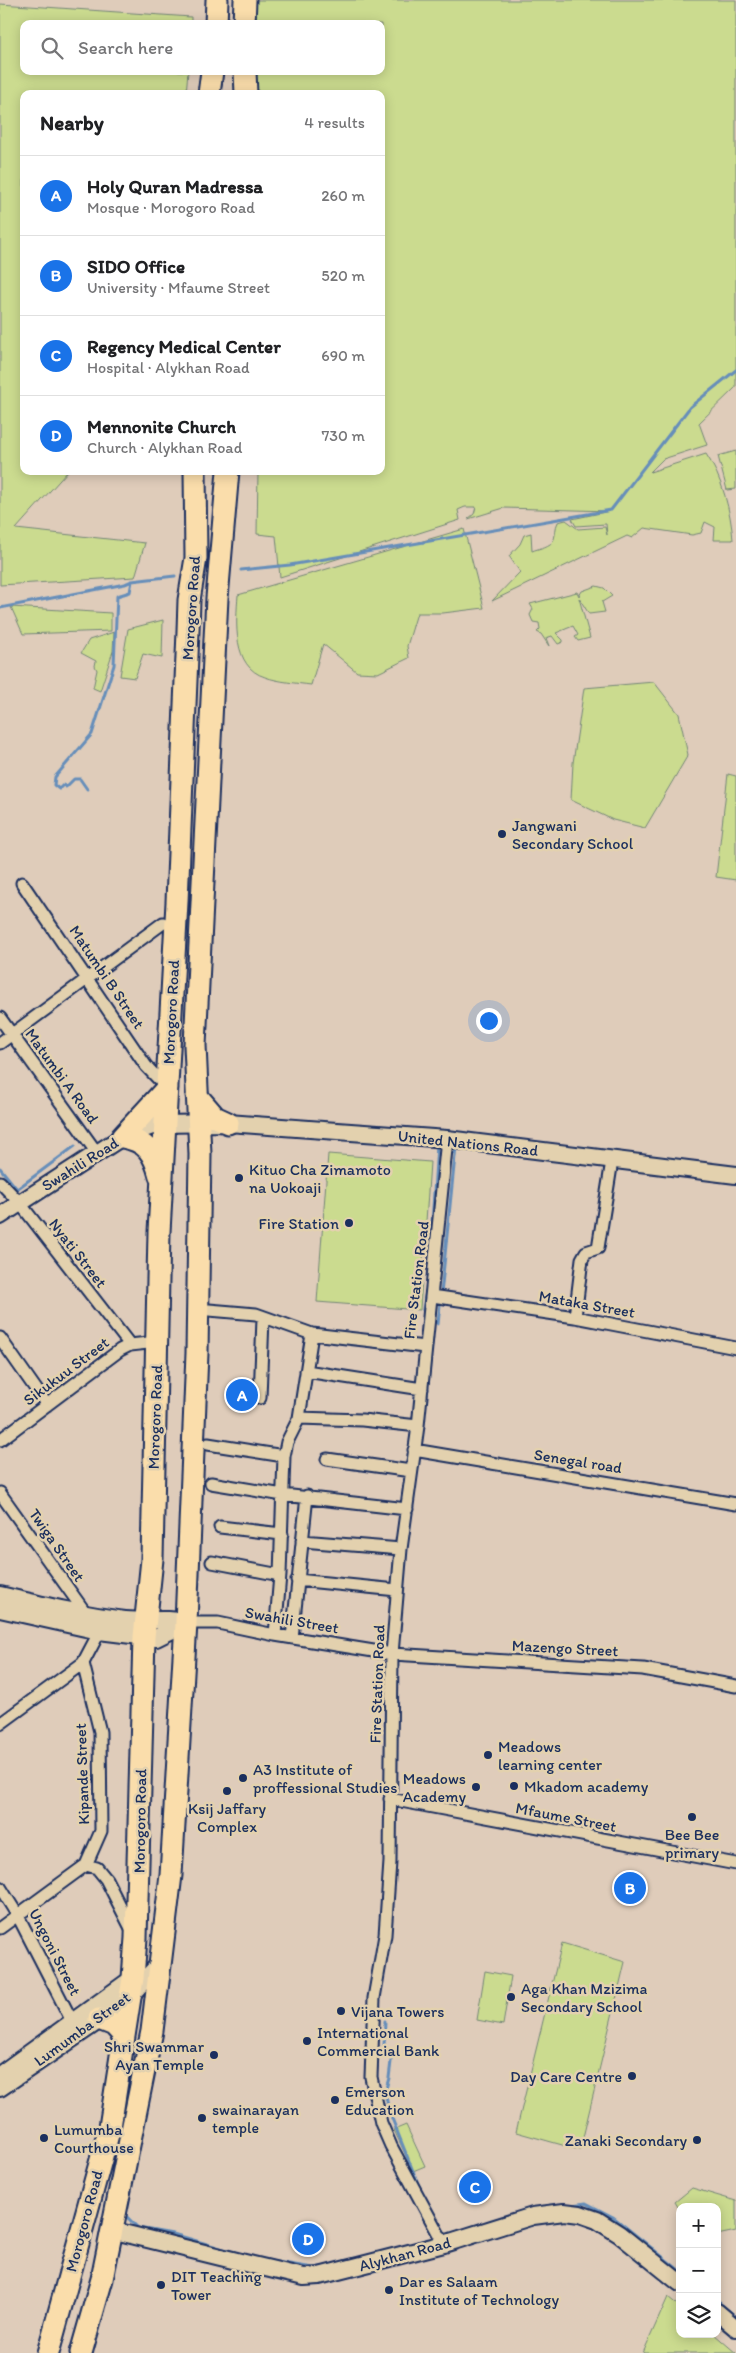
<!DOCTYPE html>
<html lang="en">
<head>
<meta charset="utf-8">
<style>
	:root { --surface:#fff; --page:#f6f6f6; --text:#202124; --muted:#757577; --line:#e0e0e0; --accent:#1a73e8 }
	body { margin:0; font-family:Itim,sans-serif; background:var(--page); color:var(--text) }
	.controls { position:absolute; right:15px; bottom:15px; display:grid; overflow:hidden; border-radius:10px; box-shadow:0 2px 12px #0003 }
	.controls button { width:45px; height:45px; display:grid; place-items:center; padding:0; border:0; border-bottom:1px solid var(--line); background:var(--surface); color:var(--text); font:25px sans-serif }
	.you { position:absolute; left:488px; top:1020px; width:18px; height:18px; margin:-12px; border:4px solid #fff; border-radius:50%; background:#1a73e8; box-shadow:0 0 0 8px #1a73e833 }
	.badge { display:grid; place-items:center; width:32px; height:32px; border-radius:50%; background:var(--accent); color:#fff; font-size:16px; font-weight:700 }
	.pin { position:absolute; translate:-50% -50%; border:2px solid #fff; box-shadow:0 1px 5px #0006 }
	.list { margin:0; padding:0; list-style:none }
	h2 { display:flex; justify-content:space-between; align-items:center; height:65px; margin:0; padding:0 20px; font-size:21px }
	h2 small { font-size:16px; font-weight:400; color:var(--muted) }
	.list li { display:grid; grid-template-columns:32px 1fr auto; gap:15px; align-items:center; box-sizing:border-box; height:80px; padding:0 20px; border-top:1px solid var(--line) }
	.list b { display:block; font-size:19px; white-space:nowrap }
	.list p { margin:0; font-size:16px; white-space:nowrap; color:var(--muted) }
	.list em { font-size:16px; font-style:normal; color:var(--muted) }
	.icon { flex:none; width:28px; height:28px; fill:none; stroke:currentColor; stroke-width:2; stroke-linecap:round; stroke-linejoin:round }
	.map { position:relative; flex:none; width:736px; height:2353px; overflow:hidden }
	.search { position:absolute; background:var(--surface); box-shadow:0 2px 12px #0003; left:20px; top:20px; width:365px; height:55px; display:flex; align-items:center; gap:12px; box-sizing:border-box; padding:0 18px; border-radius:10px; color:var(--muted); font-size:19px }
	.panel { position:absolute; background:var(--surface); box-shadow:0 2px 12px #0003; left:20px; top:90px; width:365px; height:385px; border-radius:10px }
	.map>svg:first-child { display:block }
	.green { fill:#cbdb8f; stroke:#738576 }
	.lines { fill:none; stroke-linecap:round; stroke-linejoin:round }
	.stream { stroke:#668eba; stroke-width:3 }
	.street-casing { stroke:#1b2f5e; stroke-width:15 }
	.secondary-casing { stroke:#1b2f5e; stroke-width:20 }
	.highway-casing { stroke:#1b2f5e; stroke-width:25 }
	.street { stroke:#e3d1ae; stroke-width:11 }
	.secondary { stroke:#e3d1ae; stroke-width:16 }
	.highway { stroke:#faddab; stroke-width:21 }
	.poi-dot { fill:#1b2f5e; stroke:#e3d1ae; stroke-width:2 }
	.labels { text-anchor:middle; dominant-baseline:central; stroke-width:5; stroke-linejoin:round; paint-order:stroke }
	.street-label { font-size:16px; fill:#1b2f5e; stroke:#e3d1ae }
	.poi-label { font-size:16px; fill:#1b2f5e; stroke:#e3d1ae; text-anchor:start }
</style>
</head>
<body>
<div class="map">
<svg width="736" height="2353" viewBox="0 0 736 2353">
	<rect width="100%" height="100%" fill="#dfccba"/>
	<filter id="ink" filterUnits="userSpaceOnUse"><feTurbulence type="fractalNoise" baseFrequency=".02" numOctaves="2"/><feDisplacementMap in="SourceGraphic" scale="10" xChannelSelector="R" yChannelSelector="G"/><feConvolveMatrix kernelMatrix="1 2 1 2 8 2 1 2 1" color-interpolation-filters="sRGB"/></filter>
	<g filter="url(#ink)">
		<path class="green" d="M 255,0 L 736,0 L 736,387 L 699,423 L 707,445 L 663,459 L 650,472 L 706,454 C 722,477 731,512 733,540 L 714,540 L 715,527 L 705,522 L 701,533 L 692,535 L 644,528 L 632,538 L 627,536 L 492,601 L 520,572 L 509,556 L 520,544 L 524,535 L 531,533 L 532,551 C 539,548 551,547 554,539 C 556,533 555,528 558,522 L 566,520 L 578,529 L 605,527 L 607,535 L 606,524 L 576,526 L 572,519 L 610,511 L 504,508 L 468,519 L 474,514 L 476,507 L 465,507 L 458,510 L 460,520 L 280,577 L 276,536 L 257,534 L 258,471 L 381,471 L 381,94 L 249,94 L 248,71 L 381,71 L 381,24 L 244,24 Z
			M 0,4 L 191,17 L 191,24 L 24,24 L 24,71 L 188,71 L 186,94 L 24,94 L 24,471 L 68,471 L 16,529 L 145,543 L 135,577 L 0,585 Z
			M 736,451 L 736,489 L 727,490 L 718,456 Z
			M 464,529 L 484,608 L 443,613 L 417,613 L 407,646 L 409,658 L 378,673 L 357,672 L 323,644 L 311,685 C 296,683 279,682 265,677 C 232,667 236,622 238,595 Z
			M 596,586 L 604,588 L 612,596 L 602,602 L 605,612 L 589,614 L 579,598 L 590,638 L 578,641 L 575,637 L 578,635 L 573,626 L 556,633 L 563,640 L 563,642 L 558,644 L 552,636 L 546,638 L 549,646 L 541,634 L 537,632 L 540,629 L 539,623 L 533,622 L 530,615 L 533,609 L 530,604 L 577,592 L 579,596 L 582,591 Z
			M 11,607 L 111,613 L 111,631 L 23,634 Z
			M 163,620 L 162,658 L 143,654 L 135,678 L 120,676 L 128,629 Z
			M 114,632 L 113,651 L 100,691 L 93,688 L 97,670 L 95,666 L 96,661 L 81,653 L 89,640 Z
			M 654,682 L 679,714 L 688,755 L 645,828 L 613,820 L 571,800 L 573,763 L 584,688 Z
			M 728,774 L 736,776 L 736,880 L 716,877 Z
			M 328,1154 L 430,1162 L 420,1310 L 317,1302 Z
			M 562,1943 L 625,1962 L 580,2150 L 516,2132 Z
			M 485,1971 L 511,1976 L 503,2025 L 477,2020 Z
			M 406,2125 L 425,2166 L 413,2171 L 394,2130 Z
			M 692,2188 L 736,2201 L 736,2231 L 717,2235 L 717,2207 L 680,2207 L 680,2210 L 675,2202 Z
			M 668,2297 L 680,2307 L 680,2334 L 714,2334 L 736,2353 L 643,2353 Z"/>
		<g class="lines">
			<path class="stream" d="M 241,570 L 290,565 L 611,510 L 690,407 L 736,370
				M 0,608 L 125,584 L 132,581 L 175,576
				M 87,789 L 80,779 L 74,779 L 66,787 L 63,785 L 59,789 L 54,785 L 55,777 L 92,734 L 114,665 L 117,596 L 130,592 L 132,581
				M 0,1168 L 17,1189 L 75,1146
				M 431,1240 L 437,1145
				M 426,1291 L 423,1310 L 427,1313
				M 432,1318 L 438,1324 L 456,1146
				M 385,2021 L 384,2047 L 392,2053 L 389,2078 L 385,2092 L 389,2111 L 421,2191
				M 572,2205 L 586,2203 L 613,2217 L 680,2271
				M 124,2214 L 138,2228 L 173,2234 L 244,2255
				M 270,2261 L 314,2268 L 328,2266
				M 717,2301 L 736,2317"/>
			<g class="street-casing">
				<path id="street" d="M 22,883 L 146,1066 L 167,1088
					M 0,1018 L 97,1153
					M 0,1043 L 163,923
					M 0,1182 L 19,1202 L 130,1345
					M 432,1296 L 575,1317 L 736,1348
					M 209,1310 L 256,1314 L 312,1334 L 425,1347
					M 575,1317 L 582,1259 L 586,1252 L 598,1248 L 611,1167
					M 0,1338 L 47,1405
					M 306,1371 L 422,1389
					M 260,1398 L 263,1318
					M 299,1418 L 362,1420 L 418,1426
					M 0,1440 L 120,1350 L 130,1345 L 157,1342
					M 208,1444 L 284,1456
					M 414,1450 L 736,1504
					M 327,1459 L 411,1471
					M 211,1483 L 283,1495 L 407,1509
					M 0,1493 L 87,1615
					M 220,1527 L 282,1534
					M 302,1541 L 401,1549
					M 212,1562 L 280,1575
					M 297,1580 L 397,1590
					M 186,1623 L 218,1623 L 275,1635 L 392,1654 L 643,1669 L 736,1686
					M 275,1635 L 280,1575 L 284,1456 L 287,1442 L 299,1418 L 312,1334
					M 292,1638 L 307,1496
					M 0,1724 L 83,1663 L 102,1627
					M 390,1799 L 736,1864
					M 86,1865 L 97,1868 L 106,1879 L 133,1932
					M 0,1887 L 18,1916 L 75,2027
					M 0,1928 L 86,1865 L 101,1831 L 100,1732 L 83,1663
					M 444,2244 L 391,2146 L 381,2123 L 371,2077 L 374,1998 L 385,1935 L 390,1862 L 392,1654 L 401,1549 L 418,1426 L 447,1139"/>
			</g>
			<g class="secondary-casing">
				<path id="secondary" d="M 0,1216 L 122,1137 L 158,1124 L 228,1123 L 447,1139 L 736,1175
					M 0,1595 C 42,1605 83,1615 125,1620 C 144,1622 169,1617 186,1623
					M 0,1609 L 99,1631 L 156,1638 L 186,1623
					M 2,2073 L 133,1978
					M 0,2088 L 122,2005 L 159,1964
					M 111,2230 L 253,2265 L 304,2277 L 319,2276 L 444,2244 L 533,2216 L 564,2212 L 580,2214 L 597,2220 L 619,2234 L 680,2283
					M 717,2312 L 736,2328"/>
			</g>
			<g class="highway-casing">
				<path id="highway" d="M 216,24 L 217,0
					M 244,24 L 245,0
					M 245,71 L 246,94
					M 209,94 L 212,71
					M 197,1096 L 215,1117 L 228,1123
					M 122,1137 C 147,1141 154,1153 160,1176
					M 122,1137 L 167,1088
					M 99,2019 L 114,2025 L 124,2036
					M 48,2353 L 110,2127 L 133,1978 L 136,1938 L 144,1637 L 152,1559 L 159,1232 L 177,902 L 188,631 L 189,600 L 196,558 L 195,471
					M 81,2353 L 102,2279 L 152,2031 L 171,1875 L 186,1623 L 197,1353 L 200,1154 L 195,1045 L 217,598 L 228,471"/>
			</g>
			<use href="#street" class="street"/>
			<use href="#secondary" class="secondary"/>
			<use href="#highway" class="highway"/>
		</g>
	</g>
	<g class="poi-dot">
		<circle cx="502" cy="834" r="5"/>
		<circle cx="239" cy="1178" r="5"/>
		<circle cx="349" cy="1223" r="5"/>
		<circle cx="488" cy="1755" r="5"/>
		<circle cx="243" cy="1778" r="5"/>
		<circle cx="514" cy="1786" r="5"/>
		<circle cx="476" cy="1787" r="5"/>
		<circle cx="227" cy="1791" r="5"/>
		<circle cx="692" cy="1817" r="5"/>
		<circle cx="511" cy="1997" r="5"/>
		<circle cx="341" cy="2011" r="5"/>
		<circle cx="307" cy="2041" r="5"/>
		<circle cx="214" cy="2055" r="5"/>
		<circle cx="632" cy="2076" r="5"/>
		<circle cx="335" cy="2100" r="5"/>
		<circle cx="202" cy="2118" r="5"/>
		<circle cx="44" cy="2138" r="5"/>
		<circle cx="697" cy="2140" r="5"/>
		<circle cx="161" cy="2285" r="5"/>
		<circle cx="389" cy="2290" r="5"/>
	</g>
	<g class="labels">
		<g class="street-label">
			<text transform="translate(191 608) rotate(-86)">Morogoro Road</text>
			<text transform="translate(107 977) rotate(56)">Matumbi B Street</text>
			<text transform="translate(171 1012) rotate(-87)">Morogoro Road</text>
			<text transform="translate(62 1076) rotate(54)">Matumbi A Road</text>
			<text transform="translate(468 1143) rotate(6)">United Nations Road</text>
			<text transform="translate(80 1164) rotate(-32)">Swahili Road</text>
			<text transform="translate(78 1253) rotate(52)">Nyati Street</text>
			<text transform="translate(416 1280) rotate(-83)">Fire Station Road</text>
			<text transform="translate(587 1304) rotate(10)">Mataka Street</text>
			<text transform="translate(66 1371) rotate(-37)">Sikukuu Street</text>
			<text transform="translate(155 1417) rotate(-88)">Morogoro Road</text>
			<text transform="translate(578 1461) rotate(9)">Senegal road</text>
			<text transform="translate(57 1545) rotate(55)">Twiga Street</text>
			<text transform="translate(292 1620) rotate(10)">Swahili Street</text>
			<text transform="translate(565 1648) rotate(3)">Mazengo Street</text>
			<text transform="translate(377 1684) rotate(-88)">Fire Station Road</text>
			<text transform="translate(82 1774) rotate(-92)">Kipande Street</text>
			<text transform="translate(566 1817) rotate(11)">Mfaume Street</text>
			<text transform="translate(140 1821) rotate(-89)">Morogoro Road</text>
			<text transform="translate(55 1952) rotate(63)">Ungoni Street</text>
			<text transform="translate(82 2029) rotate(-36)">Lumumba Street</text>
			<text transform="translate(84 2221) rotate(-75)">Morogoro Road</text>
			<text transform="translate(405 2254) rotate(-15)">Alykhan Road</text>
		</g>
		<g class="poi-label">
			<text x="512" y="825">Jangwani<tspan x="512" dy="18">Secondary School</tspan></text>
			<text x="249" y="1169">Kituo Cha Zimamoto<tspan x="249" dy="18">na Uokoaji</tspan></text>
			<text x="339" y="1223" text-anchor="end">Fire Station</text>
			<text x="498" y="1746">Meadows<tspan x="498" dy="18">learning center</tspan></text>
			<text x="253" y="1769">A3 Institute of<tspan x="253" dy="18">proffessional Studies</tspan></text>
			<text x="466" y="1778" text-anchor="end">Meadows<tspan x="466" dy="18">Academy</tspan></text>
			<text x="524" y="1786">Mkadom academy</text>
			<text x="227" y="1808" text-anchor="middle">Ksij Jaffary<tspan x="227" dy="18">Complex</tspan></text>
			<text x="692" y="1834" text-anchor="middle">Bee Bee<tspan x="692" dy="18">primary</tspan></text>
			<text x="521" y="1988">Aga Khan Mzizima<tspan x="521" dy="18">Secondary School</tspan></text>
			<text x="351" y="2011">Vijana Towers</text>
			<text x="317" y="2032">International<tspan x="317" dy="18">Commercial Bank</tspan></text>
			<text x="204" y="2046" text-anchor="end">Shri Swammar<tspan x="204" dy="18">Ayan Temple</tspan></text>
			<text x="622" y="2076" text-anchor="end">Day Care Centre</text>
			<text x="345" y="2091">Emerson<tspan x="345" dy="18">Education</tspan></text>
			<text x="212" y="2109">swainarayan<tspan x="212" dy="18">temple</tspan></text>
			<text x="54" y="2129">Lumumba<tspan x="54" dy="18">Courthouse</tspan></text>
			<text x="687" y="2140" text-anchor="end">Zanaki Secondary</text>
			<text x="171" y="2276">DIT Teaching<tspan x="171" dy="18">Tower</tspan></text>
			<text x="399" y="2281">Dar es Salaam<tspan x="399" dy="18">Institute of Technology</tspan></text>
		</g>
	</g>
</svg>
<div class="controls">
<button>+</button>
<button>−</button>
<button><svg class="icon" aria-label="layers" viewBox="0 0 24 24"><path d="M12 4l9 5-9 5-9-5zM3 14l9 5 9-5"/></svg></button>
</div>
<div class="you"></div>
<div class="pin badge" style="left:242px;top:1395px">A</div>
<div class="pin badge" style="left:630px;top:1888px">B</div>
<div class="pin badge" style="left:475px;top:2187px">C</div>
<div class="pin badge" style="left:308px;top:2239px">D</div>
<div class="search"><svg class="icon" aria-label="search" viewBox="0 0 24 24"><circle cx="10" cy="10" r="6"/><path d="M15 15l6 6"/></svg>Search here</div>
<section class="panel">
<h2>Nearby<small>4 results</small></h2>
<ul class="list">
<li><span class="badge">A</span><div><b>Holy Quran Madressa</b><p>Mosque · Morogoro Road</p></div><em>260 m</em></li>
<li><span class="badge">B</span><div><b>SIDO Office</b><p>University · Mfaume Street</p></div><em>520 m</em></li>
<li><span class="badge">C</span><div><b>Regency Medical Center</b><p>Hospital · Alykhan Road</p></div><em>690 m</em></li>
<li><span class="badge">D</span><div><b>Mennonite Church</b><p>Church · Alykhan Road</p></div><em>730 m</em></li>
</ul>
</section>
</div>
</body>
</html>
